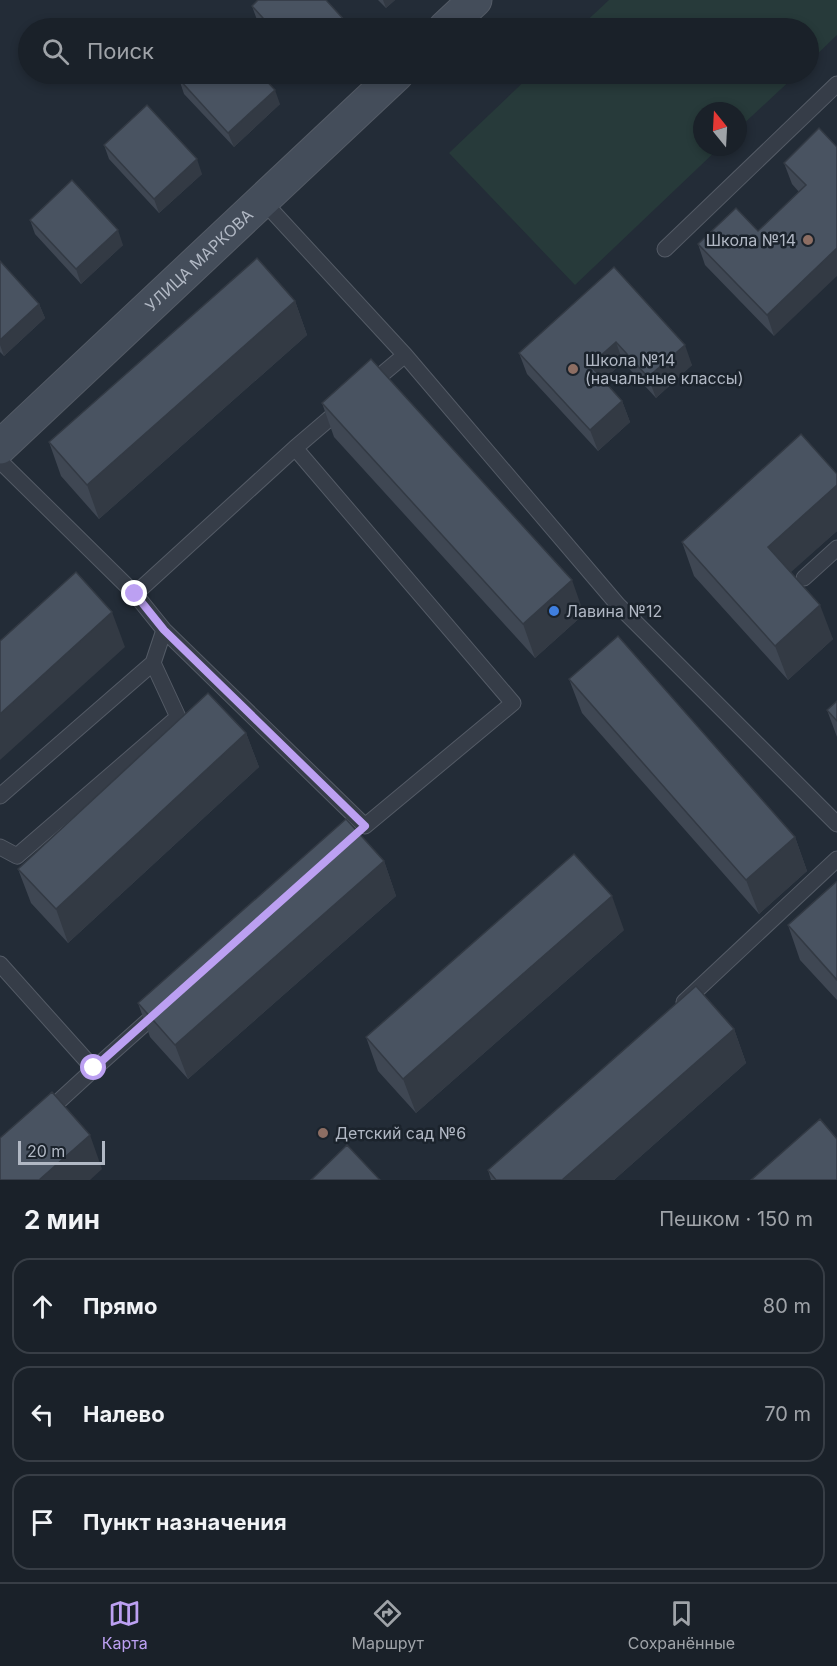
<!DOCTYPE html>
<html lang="ru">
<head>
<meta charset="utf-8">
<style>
	:root { --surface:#1a2129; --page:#232931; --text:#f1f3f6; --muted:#9fa3a8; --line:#383e46; --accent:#bca0f2 }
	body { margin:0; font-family:Inter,sans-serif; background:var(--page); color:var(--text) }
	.compass { position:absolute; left:693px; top:102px; width:54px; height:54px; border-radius:50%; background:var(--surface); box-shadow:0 3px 9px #0003; rotate:342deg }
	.scale { position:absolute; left:18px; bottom:15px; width:87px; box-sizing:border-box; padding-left:6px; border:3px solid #b1b8c4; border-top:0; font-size:16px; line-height:21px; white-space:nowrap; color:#b1b8c4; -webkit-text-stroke:4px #1b232c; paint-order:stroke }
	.stop { position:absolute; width:18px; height:18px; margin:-14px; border:4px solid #bca0f2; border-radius:50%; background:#fff }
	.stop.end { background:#bca0f2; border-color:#fff; box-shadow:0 2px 6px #0008 }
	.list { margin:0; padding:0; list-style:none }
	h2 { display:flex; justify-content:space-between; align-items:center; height:78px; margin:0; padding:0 24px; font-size:26px }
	h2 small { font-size:20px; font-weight:400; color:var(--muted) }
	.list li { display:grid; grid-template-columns:39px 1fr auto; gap:18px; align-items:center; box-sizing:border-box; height:96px; margin:0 12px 12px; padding:0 12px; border:2px solid var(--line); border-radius:18px }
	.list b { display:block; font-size:22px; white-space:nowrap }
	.list em { font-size:20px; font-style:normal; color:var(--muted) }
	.icon { flex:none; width:33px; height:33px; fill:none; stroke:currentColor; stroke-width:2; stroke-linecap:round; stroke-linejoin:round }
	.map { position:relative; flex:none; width:837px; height:1180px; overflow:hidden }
	.search { position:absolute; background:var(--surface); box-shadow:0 3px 9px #0003; left:18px; right:18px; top:18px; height:66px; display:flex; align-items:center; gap:15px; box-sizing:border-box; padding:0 21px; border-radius:33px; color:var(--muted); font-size:22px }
	.sheet { height:402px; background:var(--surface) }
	nav { display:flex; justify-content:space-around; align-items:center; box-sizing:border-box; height:84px; border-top:2px solid var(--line); background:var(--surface); font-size:16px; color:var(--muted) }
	nav a { display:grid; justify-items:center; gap:3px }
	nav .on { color:var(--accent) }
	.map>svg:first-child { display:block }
	.pitch { fill:#273a3a }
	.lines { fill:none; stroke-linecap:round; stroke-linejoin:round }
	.lane-casing { stroke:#545b66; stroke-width:17 }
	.secondary-casing { stroke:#545b66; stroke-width:35 }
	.lane { stroke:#363d48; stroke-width:15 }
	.secondary { stroke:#444d5a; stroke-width:33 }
	.wall { fill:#3f4753 }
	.shaded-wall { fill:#333a44 }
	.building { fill:#495361; stroke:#333a44; stroke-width:1.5 }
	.route { stroke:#bca0f2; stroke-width:8 }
	.education-dot { fill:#8d6e63; stroke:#1b232c; stroke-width:2 }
	.shop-dot { fill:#3f7fe0; stroke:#1b232c; stroke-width:2 }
	.labels { text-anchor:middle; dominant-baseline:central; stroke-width:5; stroke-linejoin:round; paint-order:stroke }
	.poi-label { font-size:16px; fill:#b1b8c4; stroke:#1b232c; text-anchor:start }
	.street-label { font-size:16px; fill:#b1b8c4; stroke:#1b232c }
</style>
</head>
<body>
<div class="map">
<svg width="837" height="1180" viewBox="0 0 837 1180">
	<rect width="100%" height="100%" fill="#232c37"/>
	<path class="pitch" d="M 609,0 L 837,0 L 837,35 L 809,62 L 808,28 L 579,28 Z
		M 532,74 L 797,74 L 738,129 L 738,111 L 702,111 L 702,147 L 720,147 L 575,285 L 449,153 Z"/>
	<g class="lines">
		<g class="lane-casing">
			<path id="lane" d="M 263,201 L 405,355 L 618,605 L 837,824
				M 665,249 L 837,84
				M 368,386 L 405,355
				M 0,461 L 135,594 L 295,448
				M 804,578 L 837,548
				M 164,630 L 365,826 L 513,703 L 295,448 L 343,407
				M 0,796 L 153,663 L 164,630 L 135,594
				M 0,847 L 17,856 L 178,717 L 153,663
				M 0,964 L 94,1069 L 159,1011
				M 684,1002 L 837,859
				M 46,1113 L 94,1069"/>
		</g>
		<g class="secondary-casing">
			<g id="secondary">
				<path d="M 445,28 L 475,0"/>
				<path id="s1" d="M 0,447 L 397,74"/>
			</g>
		</g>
		<use href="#lane" class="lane"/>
		<use href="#secondary" class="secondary"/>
	</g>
	<path class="wall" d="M 378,0 L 395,0 L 386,8 Z
		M 252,6 L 347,23 L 349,28 L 264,28 L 257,20 Z
		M 179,79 L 280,104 L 234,147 L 184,94 Z
		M 819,128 L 774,336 L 705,265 L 698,244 L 758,231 L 799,192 L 792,184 L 784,163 Z
		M 104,145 L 202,174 L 159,213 L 109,159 Z
		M 30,220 L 123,245 L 81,284 L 35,234 Z
		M 0,261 L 39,304 L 45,318 L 4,356 L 0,352 Z
		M 614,267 L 692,365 L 656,398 L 623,362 L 603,380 L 622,401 L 630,422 L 598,451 L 527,374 L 519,353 Z
		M 295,301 L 307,335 L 99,519 L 61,476 L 49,442 Z
		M 322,403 L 584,614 L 535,658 L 334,437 Z
		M 837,531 L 790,572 L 833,639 L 788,680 L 694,576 L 682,542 Z
		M 569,679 L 795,837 L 807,871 L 759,914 L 582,713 Z
		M 837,701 L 837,737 L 827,710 Z
		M 246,733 L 259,767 L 68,943 L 31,903 L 18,869 Z
		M 384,861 L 396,896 L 188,1079 L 150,1037 L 138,1003 Z
		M 837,882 L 837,1000 L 800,960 L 788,925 Z
		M 624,930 L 416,1113 L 378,1071 L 366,1037 Z
		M 734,1029 L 746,1063 L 614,1180 L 491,1180 L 488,1170 Z"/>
	<path class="shaded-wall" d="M 383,0 L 395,0 L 386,8 Z
		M 347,23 L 349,28 L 341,28 Z
		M 275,90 L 280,104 L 234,147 L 228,133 Z
		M 197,159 L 202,174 L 159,213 L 154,199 Z
		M 118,230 L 123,245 L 81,284 L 76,269 Z
		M 837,248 L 837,276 L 774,336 L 767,315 Z
		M 295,301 L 307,335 L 99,519 L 87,485 Z
		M 39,304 L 45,318 L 4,356 L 0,345 L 0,340 Z
		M 616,342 L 623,362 L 597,386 L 590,365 Z
		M 685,345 L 692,365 L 656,398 L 648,377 Z
		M 622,401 L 630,422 L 598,451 L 590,430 Z
		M 837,485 L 837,531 L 780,582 L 768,547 Z
		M 572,580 L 584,614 L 535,658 L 523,624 Z
		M 820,605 L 833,639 L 788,680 L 775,646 Z
		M 112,612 L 125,647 L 0,760 L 0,714 Z
		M 246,733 L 259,767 L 68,943 L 56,909 Z
		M 795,837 L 807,871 L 759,914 L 746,880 Z
		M 384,861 L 396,896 L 188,1079 L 175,1045 Z
		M 612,896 L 624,930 L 416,1113 L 403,1079 Z
		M 734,1029 L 746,1063 L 614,1180 L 562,1180 Z
		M 90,1135 L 102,1169 L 90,1180 L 39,1180 Z"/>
	<path class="building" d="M 258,0 L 326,0 L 347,23 L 341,28 L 272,28 L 252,6 Z
		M 185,74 L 260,74 L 275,90 L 228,133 L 179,79 Z
		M 147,105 L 197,159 L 154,199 L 104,145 Z
		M 819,128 L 837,147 L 837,248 L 767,315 L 698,244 L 736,208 L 758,231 L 806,185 L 784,163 Z
		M 72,180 L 118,230 L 76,269 L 30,220 Z
		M 257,258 L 295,301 L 87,485 L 49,442 Z
		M 0,261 L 39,304 L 0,340 Z
		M 614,267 L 685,345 L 648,377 L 616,342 L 590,365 L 622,401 L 590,430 L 519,353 Z
		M 371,359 L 572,580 L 523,624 L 322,403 Z
		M 801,434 L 837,474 L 837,485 L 768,547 L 820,605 L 775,646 L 682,542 Z
		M 76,572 L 112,612 L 0,714 L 0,641 Z
		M 618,636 L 795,837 L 746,880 L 569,679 Z
		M 208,693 L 246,733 L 56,909 L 18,869 Z
		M 837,701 L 837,721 L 827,710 Z
		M 346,819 L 384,861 L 175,1045 L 138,1003 Z
		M 574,854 L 612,896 L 403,1079 L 366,1037 Z
		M 836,882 L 837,882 L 837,980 L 788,925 Z
		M 696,986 L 734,1029 L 562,1180 L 496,1180 L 488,1170 Z
		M 52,1092 L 90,1135 L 39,1180 L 0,1180 L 0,1138 Z
		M 820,1119 L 837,1139 L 837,1180 L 751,1180 Z
		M 347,1145 L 380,1180 L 311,1180 Z"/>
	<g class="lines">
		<path class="route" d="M 94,1068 L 365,826 L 164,630 L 135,594"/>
	</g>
	<g class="education-dot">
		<circle cx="808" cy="240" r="6"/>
		<circle cx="573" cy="369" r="6"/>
		<circle cx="323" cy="1133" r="6"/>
	</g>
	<circle class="shop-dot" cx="554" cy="611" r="6"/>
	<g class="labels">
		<g class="poi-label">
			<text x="796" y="240" text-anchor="end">Школа №14</text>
			<text x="585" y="360">Школа №14<tspan x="585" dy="18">(начальные классы)</tspan></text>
			<text x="566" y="611">Лавина №12</text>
			<text x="335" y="1133">Детский сад №6</text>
		</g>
		<g class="street-label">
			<text stroke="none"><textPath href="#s1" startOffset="273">УЛИЦА МАРКОВА</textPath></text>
		</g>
	</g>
</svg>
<svg class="compass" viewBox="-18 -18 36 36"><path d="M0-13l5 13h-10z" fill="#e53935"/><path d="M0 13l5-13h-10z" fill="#9fa3a8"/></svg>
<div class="scale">20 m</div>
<div class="stop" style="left:94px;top:1068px"></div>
<div class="stop end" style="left:135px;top:594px"></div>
<div class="search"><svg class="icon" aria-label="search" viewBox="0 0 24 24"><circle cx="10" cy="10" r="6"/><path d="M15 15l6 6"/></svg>Поиск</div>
</div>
<section class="sheet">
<h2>2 мин<small>Пешком · 150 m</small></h2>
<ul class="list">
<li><svg class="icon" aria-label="ahead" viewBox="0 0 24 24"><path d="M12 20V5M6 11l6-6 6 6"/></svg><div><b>Прямо</b></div><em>80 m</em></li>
<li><svg class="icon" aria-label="left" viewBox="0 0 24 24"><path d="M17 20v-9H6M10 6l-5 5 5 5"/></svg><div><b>Налево</b></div><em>70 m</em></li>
<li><svg class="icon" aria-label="arrive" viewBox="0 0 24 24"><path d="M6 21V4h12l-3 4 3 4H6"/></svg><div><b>Пункт назначения</b></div></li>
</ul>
</section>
<nav>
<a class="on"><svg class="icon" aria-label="map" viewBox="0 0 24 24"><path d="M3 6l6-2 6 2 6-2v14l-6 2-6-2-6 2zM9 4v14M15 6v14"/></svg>Карта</a>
<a><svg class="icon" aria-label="directions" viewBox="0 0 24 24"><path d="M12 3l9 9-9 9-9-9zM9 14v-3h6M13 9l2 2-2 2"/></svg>Маршрут</a>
<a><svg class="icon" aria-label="saved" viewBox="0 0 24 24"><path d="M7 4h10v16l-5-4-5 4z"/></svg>Сохранённые</a>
</nav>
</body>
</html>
